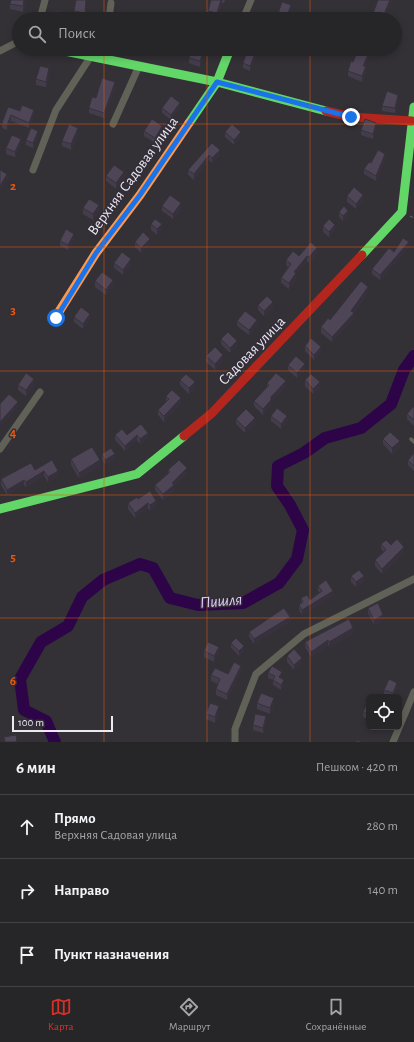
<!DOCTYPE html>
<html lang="ru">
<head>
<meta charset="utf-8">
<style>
	:root { --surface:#262528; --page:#323134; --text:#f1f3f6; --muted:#a4a5a8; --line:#424245; --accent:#d93025 }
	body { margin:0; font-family:"Alegreya Sans",sans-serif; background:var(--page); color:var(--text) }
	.controls { position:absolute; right:12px; bottom:12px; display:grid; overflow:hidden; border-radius:6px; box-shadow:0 2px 6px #0003 }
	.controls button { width:36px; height:36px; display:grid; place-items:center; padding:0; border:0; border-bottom:1px solid var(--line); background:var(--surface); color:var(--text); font:20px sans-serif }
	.scale { position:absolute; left:12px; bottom:10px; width:101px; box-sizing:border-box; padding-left:4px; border:2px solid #ede9f1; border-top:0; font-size:11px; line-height:14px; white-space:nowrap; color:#ede9f1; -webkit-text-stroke:3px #332e39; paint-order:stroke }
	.stop { position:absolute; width:12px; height:12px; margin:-9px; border:3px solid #1a73e8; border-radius:50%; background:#fff }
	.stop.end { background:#1a73e8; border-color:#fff; box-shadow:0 1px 4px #0008 }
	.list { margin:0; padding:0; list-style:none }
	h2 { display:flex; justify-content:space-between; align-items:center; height:52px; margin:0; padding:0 16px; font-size:17px }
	h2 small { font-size:13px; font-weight:400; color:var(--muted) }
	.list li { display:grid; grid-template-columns:26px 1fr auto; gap:12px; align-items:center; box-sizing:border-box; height:64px; padding:0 16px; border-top:1px solid var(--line) }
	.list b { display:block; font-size:15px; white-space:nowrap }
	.list p { margin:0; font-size:13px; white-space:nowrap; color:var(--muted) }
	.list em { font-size:13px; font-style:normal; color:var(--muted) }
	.icon { flex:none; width:22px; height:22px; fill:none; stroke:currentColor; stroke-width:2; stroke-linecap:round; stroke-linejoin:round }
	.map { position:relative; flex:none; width:414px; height:742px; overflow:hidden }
	.search { position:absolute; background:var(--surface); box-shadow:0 2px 6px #0003; left:12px; right:12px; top:12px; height:44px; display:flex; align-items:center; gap:10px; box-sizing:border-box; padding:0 14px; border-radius:22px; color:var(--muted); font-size:15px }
	.sheet { height:244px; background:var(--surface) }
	nav { display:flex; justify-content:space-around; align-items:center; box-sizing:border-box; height:56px; border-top:1px solid var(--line); background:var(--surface); font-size:11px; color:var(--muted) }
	nav a { display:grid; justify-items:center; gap:2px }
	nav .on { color:var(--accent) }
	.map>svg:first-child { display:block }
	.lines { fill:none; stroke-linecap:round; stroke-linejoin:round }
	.river { stroke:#2e0449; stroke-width:12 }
	.path { stroke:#6c6c67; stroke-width:1; stroke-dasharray:3 2; stroke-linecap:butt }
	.lane { stroke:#616257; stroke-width:3.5 }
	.street { stroke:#616257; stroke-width:7 }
	.fast { stroke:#63d668; stroke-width:9 }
	.slow { stroke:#ff974d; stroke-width:9 }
	.jam { stroke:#b3261e; stroke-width:9 }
	.wall { fill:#433c4b }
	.shaded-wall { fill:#37313d }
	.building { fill:#4e4657; stroke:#37313d }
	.route { stroke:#1a73e8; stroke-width:5 }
	.grid { fill:none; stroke:#e8590c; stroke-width:1; stroke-opacity:0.55 }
	.labels { text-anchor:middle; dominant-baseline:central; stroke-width:3; stroke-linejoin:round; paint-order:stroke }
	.street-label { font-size:15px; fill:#ede9f1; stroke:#332e39 }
	.water-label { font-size:16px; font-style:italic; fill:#e4d0fb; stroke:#332e39 }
	.grid-label { font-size:13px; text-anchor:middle; font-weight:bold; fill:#e8590c; stroke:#332e39; stroke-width:3; stroke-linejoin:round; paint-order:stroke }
</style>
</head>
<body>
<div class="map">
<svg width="414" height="742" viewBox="0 0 414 742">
	<rect width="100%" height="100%" fill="#333136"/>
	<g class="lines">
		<path class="river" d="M 55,742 L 46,721 L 24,710 L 20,679 L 41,642 L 68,626 L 82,597 L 103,580 L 140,564 L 153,568 L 170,598 L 198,605 L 243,603 L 279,583 L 297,559 L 303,530 L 290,505 L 277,486 L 278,466 L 304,453 L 325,438 L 361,428 L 391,404 L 404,370 L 414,356"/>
		<path class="path" d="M 410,216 L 414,218"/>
		<path class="lane" d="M 411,439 L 414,442"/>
		<path class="street" d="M 40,19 L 45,0
			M 109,19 L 111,3
			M 243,19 L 251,0
			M 0,51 L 19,41
			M 103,59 L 105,49
			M 113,124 L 139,66
			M 33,170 L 56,110 L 91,56
			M 0,449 L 40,392
			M 235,742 L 235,729 L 256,674 L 304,634 L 414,579
			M 393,742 L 414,692"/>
		<path class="fast" d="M 55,49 L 217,82 L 326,111
			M 189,123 L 217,82 L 230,49
			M 362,255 L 402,212 L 414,107
			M 0,509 L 137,474 L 184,436"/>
		<path class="slow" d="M 55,318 L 96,253 L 140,195 L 189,123"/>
		<path class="jam" d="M 326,111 L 351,117 L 412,121
			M 184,436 L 212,413 L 362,255"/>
	</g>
	<path class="wall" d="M 25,0 L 23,12 L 10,9 L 10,4 Z
		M 211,0 L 225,0 L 224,3 L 222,3 L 217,19 L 208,16 L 208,11 Z
		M 86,4 L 85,18 L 74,16 L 74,11 Z
		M 205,49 L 200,67 L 189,63 L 189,58 Z
		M 248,49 L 259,49 L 250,71 L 243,68 L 243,63 Z
		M 370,55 L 365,66 L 366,72 L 362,82 L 348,76 L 348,71 L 353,62 Z
		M 49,73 L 46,87 L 36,85 L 36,79 Z
		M 115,87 L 104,118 L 89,113 L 89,108 L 96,98 Z
		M 398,100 L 395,113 L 382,111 L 382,106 Z
		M 8,107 L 20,111 L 34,115 L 29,128 L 11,121 L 7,130 L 2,128 L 2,123 Z
		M 162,108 L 180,108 L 171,120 L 162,113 Z
		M 376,128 L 373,139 L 361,135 L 361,130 Z
		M 144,131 L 162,131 L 155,143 L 144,136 Z
		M 225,132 L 241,137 L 234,145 L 225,137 Z
		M 78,134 L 71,150 L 62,146 L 62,141 Z
		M 38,137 L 33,148 L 26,145 L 26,140 Z
		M 212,143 L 220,155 L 212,163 L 209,160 L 194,180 L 188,175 L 188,170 Z
		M 21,144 L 15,157 L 6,154 L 6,148 Z
		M 385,160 L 376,181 L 364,174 L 364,169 L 371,163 Z
		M 106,176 L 124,178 L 116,189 L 106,181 Z
		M 347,196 L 363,200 L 356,209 L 347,202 Z
		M 162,206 L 181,209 L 173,219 L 162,211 Z
		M 83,208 L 99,210 L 93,220 L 83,214 Z
		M 339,212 L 348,216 L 343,221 L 339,217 Z
		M 151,224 L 162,229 L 157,235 L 151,230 Z
		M 323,226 L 335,230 L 329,237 L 323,232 Z
		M 74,239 L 68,250 L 60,246 L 60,241 Z
		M 135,242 L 150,244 L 141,253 L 135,247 Z
		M 409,247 L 380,280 L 372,274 L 372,269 Z
		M 317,253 L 309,263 L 307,261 L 296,274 L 296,278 L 289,289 L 281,283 L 281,278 L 288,267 L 286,265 L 286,260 L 299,256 Z
		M 114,263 L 131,264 L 123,275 L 114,268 Z
		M 95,281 L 113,285 L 106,295 L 95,287 Z
		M 368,292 L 354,313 L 354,319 L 332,342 L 321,333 L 321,327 L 330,320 Z
		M 258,305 L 273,308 L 264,316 L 258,310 Z
		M 74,317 L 90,319 L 83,329 L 74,322 Z
		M 237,321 L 257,326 L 249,335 L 237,326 Z
		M 221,339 L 237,346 L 230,353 L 221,344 Z
		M 305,346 L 321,352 L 314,360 L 305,351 Z
		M 206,356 L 223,361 L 215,370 L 206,362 Z
		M 288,365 L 305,369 L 297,378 L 288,370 Z
		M 180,380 L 195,388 L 189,394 L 180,385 Z
		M 305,380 L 320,387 L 313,394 L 305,386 Z
		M 267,383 L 286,387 L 271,401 L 271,405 L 263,415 L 254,406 L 254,401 L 267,387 Z
		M 18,385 L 34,385 L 26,396 L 18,390 Z
		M 166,396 L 181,403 L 164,422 L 158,415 L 158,410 L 166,402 Z
		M 414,406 L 414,426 L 407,419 L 407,414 Z
		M 271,416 L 287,421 L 281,429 L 271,421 Z
		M 236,419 L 255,424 L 245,433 L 236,424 Z
		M 141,424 L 148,438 L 140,444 L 137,440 L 125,451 L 115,440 L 115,435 L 127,435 Z
		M 383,439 L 400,446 L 392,454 L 383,444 Z
		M 102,454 L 115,459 L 105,465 L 102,459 Z
		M 414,454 L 414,471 L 408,465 L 408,460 Z
		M 71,459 L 100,466 L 79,478 L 71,465 Z
		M 52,460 L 58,476 L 48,482 L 44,476 L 26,487 L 24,485 L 7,495 L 1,485 L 1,479 L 35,470 Z
		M 168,470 L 187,474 L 174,486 L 174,491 L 163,500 L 155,490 L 155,485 L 168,474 Z
		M 138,499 L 156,507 L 150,511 L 148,508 L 135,518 L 128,509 L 128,503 Z
		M 381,544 L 391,545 L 404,552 L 382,574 L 375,566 L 375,560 L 384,552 L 381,549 Z
		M 351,576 L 364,581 L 356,587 L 351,582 Z
		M 318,586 L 333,596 L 302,615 L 299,610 L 299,605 L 301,603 L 301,598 L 310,600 L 320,593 L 318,591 Z
		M 368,608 L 383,621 L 374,625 L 368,613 Z
		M 290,622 L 254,644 L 249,637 L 249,632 Z
		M 353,634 L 329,647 L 328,645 L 311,657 L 305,647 L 305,642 Z
		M 231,643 L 244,651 L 239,656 L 231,648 Z
		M 204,651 L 219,653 L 214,662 L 204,657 Z
		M 287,656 L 302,663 L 294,670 L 287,662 Z
		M 241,672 L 227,700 L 216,695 L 216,689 L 218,684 L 211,681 L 211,675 Z
		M 268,673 L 282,677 L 281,678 L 284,685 L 281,690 L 273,685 L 273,680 L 268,678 Z
		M 397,688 L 393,697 L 389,697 L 384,695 L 384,690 Z
		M 369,699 L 369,720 L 363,717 L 363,712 Z
		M 257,703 L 274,703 L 270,714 L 257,709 Z
		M 219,712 L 215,723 L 206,719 L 206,714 Z
		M 266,721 L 263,733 L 253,730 L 253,725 Z"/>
	<path class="shaded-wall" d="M 24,0 L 25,0 L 23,12 L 23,6 Z
		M 86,0 L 86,4 L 85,18 L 85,13 Z
		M 221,0 L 222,0 L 222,3 L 217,19 L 217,13 Z
		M 390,0 L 392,0 L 392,2 L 384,19 L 382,19 Z
		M 291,5 L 291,10 L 288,19 L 286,19 Z
		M 204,49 L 205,49 L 200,67 L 200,61 Z
		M 257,49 L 259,49 L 250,71 L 250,66 Z
		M 370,50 L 370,55 L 363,71 L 363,66 Z
		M 366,66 L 366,72 L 362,82 L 362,76 Z
		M 49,68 L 49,73 L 46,87 L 46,82 Z
		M 115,82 L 115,87 L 104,118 L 104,113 Z
		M 398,95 L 398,100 L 395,113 L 395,108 Z
		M 180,103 L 180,108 L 171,120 L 171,115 Z
		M 34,110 L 34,115 L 29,128 L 29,123 Z
		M 11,115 L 11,121 L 7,130 L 7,125 Z
		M 376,123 L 376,128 L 373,139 L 373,134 Z
		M 162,126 L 162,131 L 155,143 L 155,138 Z
		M 78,128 L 78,134 L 71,150 L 71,144 Z
		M 38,131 L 38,137 L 33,148 L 33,143 Z
		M 241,132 L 241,137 L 234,145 L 234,140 Z
		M 21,139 L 21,144 L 15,157 L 15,152 Z
		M 220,150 L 220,155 L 212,163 L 212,158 Z
		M 385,154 L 385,160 L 376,181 L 376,176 Z
		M 209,155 L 209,160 L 194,180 L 194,174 Z
		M 124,172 L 124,178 L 116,189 L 116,183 Z
		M 7,174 L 7,179 L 0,192 L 0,186 Z
		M 363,195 L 363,200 L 356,209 L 356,204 Z
		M 181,203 L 181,209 L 173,219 L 173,214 Z
		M 99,205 L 99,210 L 93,220 L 93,214 Z
		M 348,211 L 348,216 L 343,221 L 343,216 Z
		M 162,224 L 162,229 L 157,235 L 157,229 Z
		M 335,225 L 335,230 L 329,237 L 329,232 Z
		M 74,234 L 74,239 L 68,250 L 68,245 Z
		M 150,239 L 150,244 L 141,253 L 141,248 Z
		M 409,242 L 409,247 L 380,280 L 380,275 Z
		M 317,248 L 317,253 L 309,263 L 309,257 Z
		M 307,256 L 307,261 L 296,274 L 296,278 L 289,289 L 289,283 L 294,272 Z
		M 131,259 L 131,264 L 123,275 L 123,270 Z
		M 113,280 L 113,285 L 106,295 L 106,290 Z
		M 368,287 L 368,292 L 351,317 L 351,311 Z
		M 273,302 L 273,308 L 264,316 L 264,311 Z
		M 354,313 L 354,319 L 332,342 L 332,337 Z
		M 90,314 L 90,319 L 83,329 L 83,324 Z
		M 257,320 L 257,326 L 249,335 L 249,330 Z
		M 237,341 L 237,346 L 230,353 L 230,348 Z
		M 321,347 L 321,352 L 314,360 L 314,355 Z
		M 223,355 L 223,361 L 215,370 L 215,364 Z
		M 305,364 L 305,369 L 297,378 L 297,373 Z
		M 34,379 L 34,385 L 26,396 L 26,390 Z
		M 286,381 L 286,387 L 271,401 L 271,405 L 263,415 L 263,409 L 271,397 Z
		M 195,382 L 195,388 L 189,394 L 189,388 Z
		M 320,382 L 320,387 L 313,394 L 313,389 Z
		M 181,398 L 181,403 L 164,422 L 164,416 Z
		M 18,402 L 18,407 L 0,427 L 0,422 Z
		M 287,416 L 287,421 L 281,429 L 281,424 Z
		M 255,418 L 255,424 L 245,433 L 245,428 Z
		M 148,433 L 148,438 L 140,444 L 140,439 Z
		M 137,435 L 137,440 L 125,451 L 125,446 Z
		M 400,441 L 400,446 L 392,454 L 392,448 Z
		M 115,454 L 115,459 L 105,465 L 105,460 Z
		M 100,460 L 100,466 L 79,478 L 79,473 Z
		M 187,468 L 187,474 L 174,486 L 174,491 L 163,500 L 163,494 L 172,483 Z
		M 44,471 L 44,476 L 26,487 L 26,482 Z
		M 58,471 L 58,476 L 48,482 L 48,477 Z
		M 24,480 L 24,485 L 7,495 L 7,490 Z
		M 156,501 L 156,507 L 150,511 L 150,505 Z
		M 148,503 L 148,508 L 135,518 L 135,513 Z
		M 404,547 L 404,552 L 382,574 L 382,569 Z
		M 364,576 L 364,581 L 356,587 L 356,582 Z
		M 333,591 L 333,596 L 302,615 L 302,610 Z
		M 383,615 L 383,621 L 374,625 L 374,620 Z
		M 290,617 L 290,622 L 254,644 L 254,639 Z
		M 353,628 L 353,634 L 329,647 L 329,642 Z
		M 328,640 L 328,645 L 311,657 L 311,652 Z
		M 244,646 L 244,651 L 239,656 L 239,651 Z
		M 219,647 L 219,653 L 214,662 L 214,656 Z
		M 302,658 L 302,663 L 294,670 L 294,665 Z
		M 241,666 L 241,672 L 227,700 L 227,694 Z
		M 282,672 L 282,677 L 279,682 L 279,677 Z
		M 284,680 L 284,685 L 281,690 L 281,685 Z
		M 397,683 L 397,688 L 393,697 L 393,693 Z
		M 274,698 L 274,703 L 270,714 L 270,708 Z
		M 219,706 L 219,712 L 215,723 L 215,717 Z
		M 266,716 L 266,721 L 263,733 L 263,728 Z"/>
	<path class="building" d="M 11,0 L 24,0 L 23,6 L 10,4 Z
		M 76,0 L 86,0 L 85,13 L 74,11 Z
		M 211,0 L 221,0 L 217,13 L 208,11 Z
		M 378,0 L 390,0 L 382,19 L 371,19 Z
		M 282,2 L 291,5 L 286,19 L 282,19 L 277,17 Z
		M 55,11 L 65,12 L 64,19 L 54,19 Z
		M 192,49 L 204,49 L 200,61 L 189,58 Z
		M 248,49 L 257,49 L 250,66 L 243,63 Z
		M 359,49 L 369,49 L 370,50 L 363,66 L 366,66 L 362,76 L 348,71 L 351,61 L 353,62 Z
		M 40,66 L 49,68 L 46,82 L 36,79 Z
		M 102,78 L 115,82 L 104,113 L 89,108 L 92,97 L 96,98 Z
		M 387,91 L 398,95 L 395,108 L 382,106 Z
		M 171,96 L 180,103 L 171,115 L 162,108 Z
		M 22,105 L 34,110 L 29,123 L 11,115 L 7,125 L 2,123 L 8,107 L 20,111 Z
		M 152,119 L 162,126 L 155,138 L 144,131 Z
		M 365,119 L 376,123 L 373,134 L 361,130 Z
		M 69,124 L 78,128 L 71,144 L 62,141 Z
		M 232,124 L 241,132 L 234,140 L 225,132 Z
		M 31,128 L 38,131 L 33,143 L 26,140 Z
		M 12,135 L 21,139 L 15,152 L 6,148 Z
		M 212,143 L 220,150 L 212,158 L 209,155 L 194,174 L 188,170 Z
		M 378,150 L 385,154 L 376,176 L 364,169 L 369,162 L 371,163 Z
		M 114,165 L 124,172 L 116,183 L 106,176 Z
		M 0,170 L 7,174 L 0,186 Z
		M 354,187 L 363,195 L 356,204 L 347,196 Z
		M 170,195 L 181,203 L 173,214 L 162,206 Z
		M 89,199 L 99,205 L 93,214 L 83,208 Z
		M 344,206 L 348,211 L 343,216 L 339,212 Z
		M 155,219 L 162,224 L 157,229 L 151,224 Z
		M 329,219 L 335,225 L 329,232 L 323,226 Z
		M 66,229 L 74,234 L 68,245 L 60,241 Z
		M 143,232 L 150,239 L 141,248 L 135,242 Z
		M 403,238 L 409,242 L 380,275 L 372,269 L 389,248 L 394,252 Z
		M 311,242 L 317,248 L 309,257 L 307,256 L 294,272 L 296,273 L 289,283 L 281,278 L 291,264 L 286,260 L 293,251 L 299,256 Z
		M 122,252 L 131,259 L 123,270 L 114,263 Z
		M 102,272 L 113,280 L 106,290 L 95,281 Z
		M 361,281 L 368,287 L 351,311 L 354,313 L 332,337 L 321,327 L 328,318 L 330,320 Z
		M 267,296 L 273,302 L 264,311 L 258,305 Z
		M 81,307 L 90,314 L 83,324 L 74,317 Z
		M 245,311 L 257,320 L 249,330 L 237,321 Z
		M 228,332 L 237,341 L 230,348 L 221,339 Z
		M 311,338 L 321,347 L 314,355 L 305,346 Z
		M 215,347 L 223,355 L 215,364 L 206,356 Z
		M 296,356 L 305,364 L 297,373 L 288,365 Z
		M 26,373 L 34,379 L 26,390 L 18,385 Z
		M 276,373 L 286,381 L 271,397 L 271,400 L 263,409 L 254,401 L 269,385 L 267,383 Z
		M 186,374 L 195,382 L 189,388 L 180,380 Z
		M 311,374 L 320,382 L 313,389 L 305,380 Z
		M 172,390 L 181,398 L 164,416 L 158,410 L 169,399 L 166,396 Z
		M 9,394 L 18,402 L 0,422 L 0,404 Z
		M 414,406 L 414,420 L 407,414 Z
		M 277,408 L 287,416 L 281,424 L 271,416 Z
		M 246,409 L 255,418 L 245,428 L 236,419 Z
		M 141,424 L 148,433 L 140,439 L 137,435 L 125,446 L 115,435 L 122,429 L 127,435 Z
		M 390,432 L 400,441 L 392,448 L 383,439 Z
		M 92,447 L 100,460 L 79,473 L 71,459 Z
		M 111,448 L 115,454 L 105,460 L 102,454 Z
		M 414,453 L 414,466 L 408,460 Z
		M 52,460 L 58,471 L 48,477 L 44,471 L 26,482 L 24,480 L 7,490 L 1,479 L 31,463 L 35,470 Z
		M 179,460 L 187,468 L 172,483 L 174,485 L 163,494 L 155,485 L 170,472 L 168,470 Z
		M 150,491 L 156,501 L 150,505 L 148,503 L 135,513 L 128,503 L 137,497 L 138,499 Z
		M 397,539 L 404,547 L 382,569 L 375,560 L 386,550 L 381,544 L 386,540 L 391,545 Z
		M 359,570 L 364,576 L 356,582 L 351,576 Z
		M 326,580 L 333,591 L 302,610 L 299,605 L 303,602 L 301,598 L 307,595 L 310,600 L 322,591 L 318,586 Z
		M 378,603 L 383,615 L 374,620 L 368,608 Z
		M 284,608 L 290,617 L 254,639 L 249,632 Z
		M 349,619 L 353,628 L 329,642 L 328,640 L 311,652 L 305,642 Z
		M 236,638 L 244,646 L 239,651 L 231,643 Z
		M 208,642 L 219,647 L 214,656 L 204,651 Z
		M 294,649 L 302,658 L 294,665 L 287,656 Z
		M 234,662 L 241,666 L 227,694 L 216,689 L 220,679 L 211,675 L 215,668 L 228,674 Z
		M 272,666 L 282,672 L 279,677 L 284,680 L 281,685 L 273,680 L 275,676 L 268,673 Z
		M 389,679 L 397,683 L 393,693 L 384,690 Z
		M 261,693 L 274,698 L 270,708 L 257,703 Z
		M 369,699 L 369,715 L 363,712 Z
		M 210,703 L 219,706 L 215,717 L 206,714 Z
		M 255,714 L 266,716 L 263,728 L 253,725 Z
		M 16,735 L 17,742 L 5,742 L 4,737 Z
		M 357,740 L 363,742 L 356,742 Z"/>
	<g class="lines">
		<path class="route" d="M 56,318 L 96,253 L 140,195 L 217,82 L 351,117"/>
	</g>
	<path class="grid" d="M 104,0 L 104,19M 207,0 L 207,19M 310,0 L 310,19M 104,49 L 104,742M 207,49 L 207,742M 310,49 L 310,742M 0,124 L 414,124M 0,247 L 414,247M 0,371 L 414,371M 0,495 L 414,495M 0,618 L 414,618"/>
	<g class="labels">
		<g class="street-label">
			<text transform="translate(133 176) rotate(-54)">Верхняя Садовая улица</text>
			<text transform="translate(252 351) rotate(-46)">Садовая улица</text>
		</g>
		<g class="water-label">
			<text transform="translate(221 601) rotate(-5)">Пишля</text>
		</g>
	</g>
	<g class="grid-label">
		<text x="13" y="190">2</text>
		<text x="13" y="314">3</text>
		<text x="13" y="437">4</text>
		<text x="13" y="561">5</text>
		<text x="13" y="685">6</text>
	</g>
</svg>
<div class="controls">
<button><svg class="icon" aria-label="locate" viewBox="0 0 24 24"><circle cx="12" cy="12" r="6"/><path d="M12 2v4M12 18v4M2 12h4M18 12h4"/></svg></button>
</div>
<div class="scale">100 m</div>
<div class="stop" style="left:56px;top:318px"></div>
<div class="stop end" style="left:351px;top:117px"></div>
<div class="search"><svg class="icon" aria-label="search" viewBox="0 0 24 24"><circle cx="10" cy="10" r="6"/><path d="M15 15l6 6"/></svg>Поиск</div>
</div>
<section class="sheet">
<h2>6 мин<small>Пешком · 420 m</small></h2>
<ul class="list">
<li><svg class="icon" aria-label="ahead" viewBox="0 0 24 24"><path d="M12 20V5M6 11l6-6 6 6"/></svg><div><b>Прямо</b><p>Верхняя Садовая улица</p></div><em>280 m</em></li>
<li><svg class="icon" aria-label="right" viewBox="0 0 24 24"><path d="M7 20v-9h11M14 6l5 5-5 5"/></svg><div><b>Направо</b></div><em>140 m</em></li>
<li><svg class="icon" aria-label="arrive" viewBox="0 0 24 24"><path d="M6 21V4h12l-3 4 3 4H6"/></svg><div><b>Пункт назначения</b></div></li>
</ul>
</section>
<nav>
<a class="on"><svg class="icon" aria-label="map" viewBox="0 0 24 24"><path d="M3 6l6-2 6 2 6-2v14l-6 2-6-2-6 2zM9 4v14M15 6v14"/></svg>Карта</a>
<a><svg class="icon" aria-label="directions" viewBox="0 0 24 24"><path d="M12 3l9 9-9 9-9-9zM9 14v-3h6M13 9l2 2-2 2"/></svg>Маршрут</a>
<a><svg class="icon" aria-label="saved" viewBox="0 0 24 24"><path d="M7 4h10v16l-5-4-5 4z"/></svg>Сохранённые</a>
</nav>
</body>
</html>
